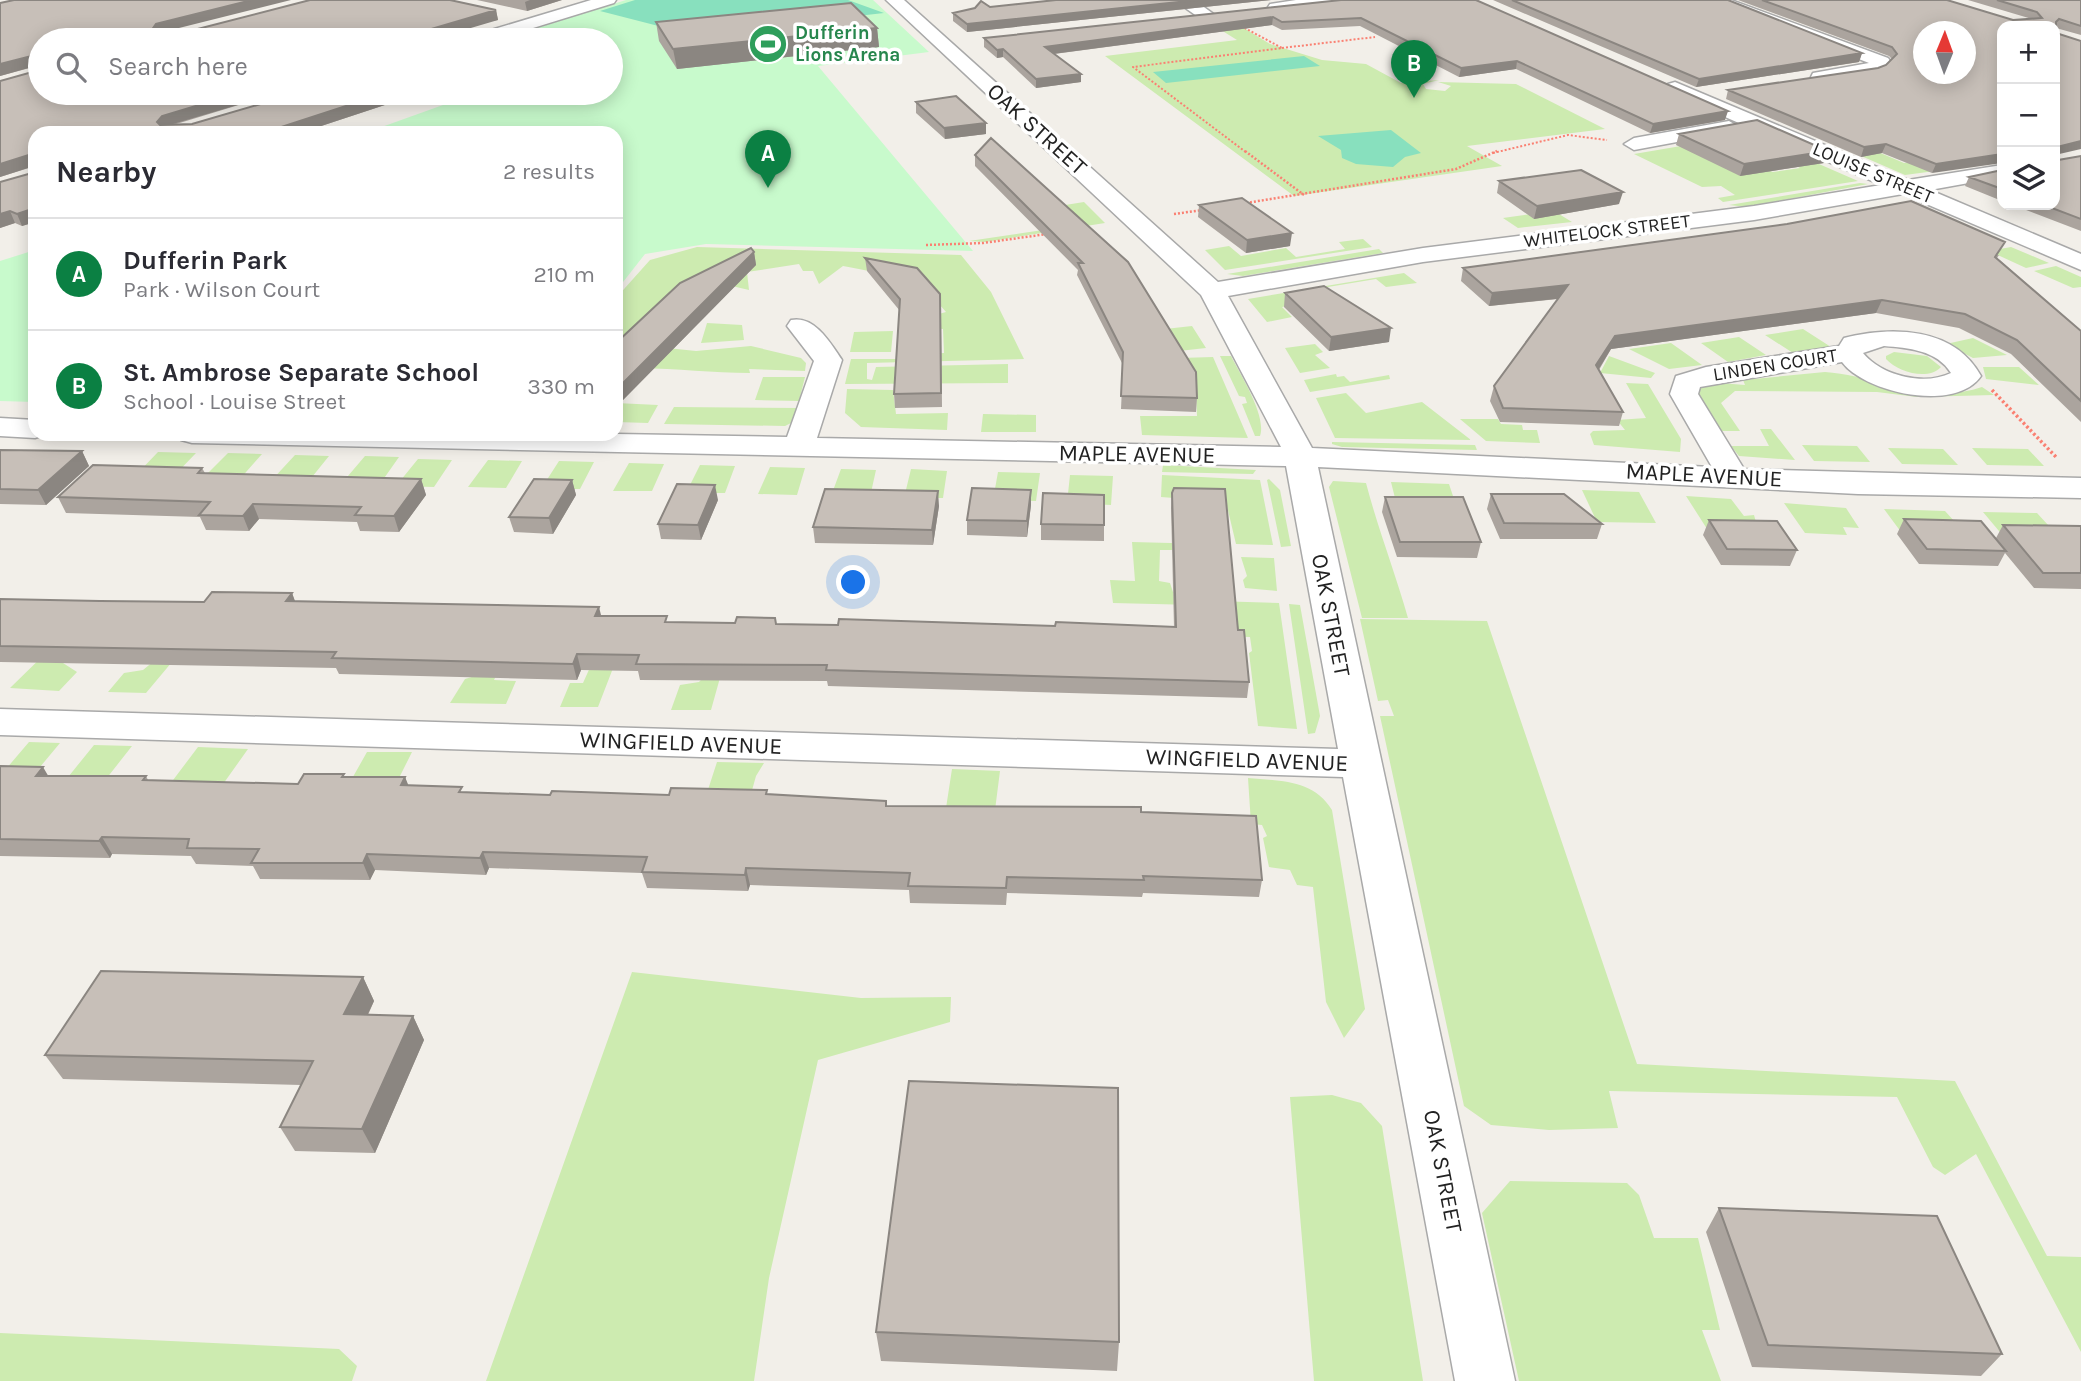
<!DOCTYPE html>
<html lang="en">
<head>
<meta charset="utf-8">
<style>
	:root { --surface:#fff; --page:#f7f7f7; --text:#2b2b33; --muted:#7c7c81; --line:#e1e1e2; --accent:#0b8043 }
	body { margin:0; font-family:Karla,sans-serif; background:var(--page); color:var(--text) }
	.controls { position:absolute; right:21px; top:21px; display:grid; overflow:hidden; border-radius:14px; box-shadow:0 4px 18px #0003 }
	.controls button { width:63px; height:63px; display:grid; place-items:center; padding:0; border:0; border-bottom:2px solid var(--line); background:var(--surface); color:var(--text); font:35px sans-serif }
	.compass { position:absolute; left:1913px; top:21px; width:63px; height:63px; border-radius:50%; background:var(--surface); box-shadow:0 4px 18px #0003; rotate:1deg }
	.you { position:absolute; left:854px; top:583px; width:24px; height:24px; margin:-18px; border:5px solid #fff; border-radius:50%; background:#1a73e8; box-shadow:0 0 0 10px #1a73e833 }
	.badge { display:grid; place-items:center; width:46px; height:46px; border-radius:50%; background:var(--accent); color:#fff; font-size:23px; font-weight:700 }
	.pin { position:absolute; translate:-50% -58px; filter:drop-shadow(0 2px 4px #0008) }
	.pin::after { content:''; position:absolute; top:37px; width:24px; height:21px; background:inherit; clip-path:polygon(0 0,100% 0,50% 100%) }
	.list { margin:0; padding:0; list-style:none }
	h2 { display:flex; justify-content:space-between; align-items:center; height:91px; margin:0; padding:0 28px; font-size:30px }
	h2 small { font-size:23px; font-weight:400; color:var(--muted) }
	.list li { display:grid; grid-template-columns:46px 1fr auto; gap:21px; align-items:center; box-sizing:border-box; height:112px; padding:0 28px; border-top:2px solid var(--line) }
	.list b { display:block; font-size:26px; white-space:nowrap }
	.list p { margin:0; font-size:23px; white-space:nowrap; color:var(--muted) }
	.list em { font-size:23px; font-style:normal; color:var(--muted) }
	.icon { flex:none; width:38px; height:38px; fill:none; stroke:currentColor; stroke-width:2; stroke-linecap:round; stroke-linejoin:round }
	.map { position:relative; flex:none; width:2081px; height:1381px; overflow:hidden }
	.search { position:absolute; background:var(--surface); box-shadow:0 4px 18px #0003; left:28px; top:28px; width:595px; height:77px; display:flex; align-items:center; gap:18px; box-sizing:border-box; padding:0 24px; border-radius:38px; color:var(--muted); font-size:26px }
	.panel { position:absolute; background:var(--surface); box-shadow:0 4px 18px #0003; left:28px; top:126px; width:595px; height:315px; border-radius:21px }
	.map>svg:first-child { display:block }
	.grass { fill:#cdebb0 }
	.park { fill:#c8facc }
	.pitch { fill:#88e0be }
	.lines { fill:none; stroke-linecap:round; stroke-linejoin:round }
	.minor-casing { stroke:#a9a9a9; stroke-width:3 }
	.path-far2 { stroke:#fa8072; stroke-width:2; stroke-dasharray:2 2; stroke-linecap:butt }
	.path-far1 { stroke:#fa8072; stroke-width:2.5; stroke-dasharray:2 2; stroke-linecap:butt }
	.path { stroke:#fa8072; stroke-width:3.5; stroke-dasharray:2.5 2.5; stroke-linecap:butt }
	.minor { fill:#fff; fill-rule:evenodd }
	.wall { fill:#aba49e }
	.shaded-wall { fill:#8b8681 }
	.building { fill:#c7bfb8; stroke:#8b8681; stroke-width:2; fill-rule:evenodd }
	.labels { text-anchor:middle; dominant-baseline:central; stroke-width:7; stroke-linejoin:round; paint-order:stroke }
	.far-leisure-label { font-size:19px; font-weight:bold; fill:#27864d; stroke:#fff; text-anchor:start }
	.far-street-label { font-size:19px; fill:#222; stroke:#fff }
	.street-label { font-size:23px; fill:#222; stroke:#fff }
</style>
</head>
<body>
<div class="map">
<svg width="2081" height="1381" viewBox="0 0 2081 1381">
	<rect width="100%" height="100%" fill="#f2efe9"/>
	<path class="grass" d="M 1234,22 L 1270,44 L 1322,60 L 1366,64 L 1401,83 L 1439,80 L 1423,84 L 1426,89 L 1445,91 L 1451,86 L 1438,82 L 1516,84 L 1605,129 L 1467,146 L 1502,166 L 1294,196 L 1105,56 L 1237,40 L 1213,25 Z
		M 1687,145 L 1773,172 L 1800,168 L 1781,157 L 1796,154 L 1858,181 L 1723,202 L 1718,198 L 1735,195 L 1721,186 L 1702,187 L 1634,154 Z
		M 1871,149 L 1904,163 L 1927,159 L 1950,169 L 1905,175 L 1852,152 Z
		M 1860,183 L 1868,184 L 1747,207 L 1729,205 Z
		M 1084,202 L 1105,223 L 985,242 L 969,241 L 1070,226 L 1059,206 Z
		M 1554,211 L 1572,222 L 1518,228 L 1503,218 Z
		M 1363,239 L 1372,247 L 1225,270 L 1205,250 L 1229,246 L 1241,256 L 1286,248 L 1296,257 L 1345,249 L 1339,242 Z
		M 697,247 L 961,255 L 991,292 L 1024,359 L 867,363 L 867,379 L 872,380 L 876,367 L 1008,364 L 1008,383 L 845,384 L 851,359 L 903,359 L 903,355 L 944,353 L 943,329 L 920,327 L 935,315 L 946,312 C 916,275 887,275 843,266 L 819,284 L 813,271 L 803,271 L 799,264 L 747,272 L 749,290 L 719,283 L 648,346 L 696,351 L 751,346 L 801,358 L 806,363 L 805,371 L 749,369 L 750,373 C 705,373 661,366 616,369 L 616,298 L 650,260 Z
		M 2011,247 L 2049,263 L 2026,268 L 1989,251 Z
		M 1379,249 L 1383,253 L 1243,276 L 1227,274 Z
		M 2056,266 L 2081,277 L 2081,287 L 2073,288 L 2034,271 Z
		M 1404,273 L 1417,283 L 1386,287 L 1376,279 L 1322,288 L 1333,297 L 1282,307 L 1292,317 L 1267,322 L 1248,299 Z
		M 707,323 L 742,325 L 744,340 L 701,343 Z
		M 1192,326 L 1206,348 L 1179,351 L 1165,329 Z
		M 1803,329 L 1831,347 L 1793,353 L 1765,335 Z
		M 893,331 L 891,352 L 850,352 L 854,332 Z
		M 1739,337 L 1766,355 L 1728,362 L 1701,343 Z
		M 1973,338 L 2007,355 L 1973,358 L 1946,344 Z
		M 1671,343 L 1702,365 L 1669,369 L 1629,349 Z
		M 1315,344 L 1323,352 L 1315,355 L 1330,368 L 1300,373 L 1285,348 Z
		M 1894,352 L 1927,356 L 1941,367 C 1928,381 1898,372 1886,359 L 1886,356 Z
		M 1220,356 L 1231,356 C 1240,374 1267,416 1260,436 L 1255,436 L 1242,404 L 1247,403 L 1245,397 L 1239,396 Z
		M 1609,356 L 1655,373 L 1651,378 L 1600,373 Z
		M 1213,357 L 1248,438 L 1142,435 L 1140,416 L 1197,416 L 1196,394 L 1180,358 Z
		M 1983,367 L 2019,367 L 2039,385 L 1986,379 Z
		M 1825,372 C 1878,376 1930,405 1982,387 L 1994,395 L 1917,397 L 1877,392 L 1735,391 L 1721,403 L 1740,431 L 1718,431 L 1694,394 C 1706,377 1729,385 1745,385 L 1743,380 Z
		M 1336,374 L 1337,377 L 1344,376 L 1350,382 L 1389,375 L 1390,379 L 1310,392 L 1304,380 Z
		M 763,377 L 805,377 L 799,401 L 755,400 Z
		M 1626,383 L 1648,384 L 1681,439 L 1680,452 L 1594,445 L 1590,434 L 1593,431 L 1625,430 L 1617,420 L 1646,418 Z
		M 847,389 L 893,390 L 896,414 L 948,413 L 947,430 L 861,427 L 845,413 Z
		M 1346,393 L 1366,413 L 1422,402 L 1471,440 L 1335,438 L 1316,398 Z
		M 616,403 L 658,405 L 648,423 L 616,422 Z
		M 674,407 L 800,408 L 795,421 L 785,426 L 664,424 Z
		M 983,414 L 1036,415 L 1036,432 L 981,432 Z
		M 1460,419 L 1498,419 L 1501,424 L 1522,425 L 1523,430 L 1537,430 L 1540,443 L 1486,441 Z
		M 1760,429 L 1771,429 L 1795,460 L 1739,456 L 1731,446 L 1769,446 Z
		M 1332,442 L 1475,445 L 1477,450 L 1342,447 L 1332,444 Z
		M 1802,445 L 1857,446 L 1870,462 L 1814,461 Z
		M 1888,448 L 1943,449 L 1958,465 L 1902,464 Z
		M 1972,448 L 2028,449 L 2044,466 L 1987,465 Z
		M 158,452 L 196,453 L 171,479 L 133,478 Z
		M 228,453 L 262,454 L 239,480 L 201,480 Z
		M 295,455 L 329,456 L 308,482 L 270,482 Z
		M 365,456 L 399,457 L 380,484 L 342,483 Z
		M 418,459 L 452,460 L 434,487 L 396,486 Z
		M 488,460 L 522,461 L 506,488 L 468,487 Z
		M 559,461 L 594,462 L 580,489 L 541,489 Z
		M 629,463 L 664,464 L 652,491 L 613,491 Z
		M 700,465 L 735,466 L 725,493 L 686,493 Z
		M 1163,465 L 1256,470 L 1253,474 L 1162,472 Z
		M 770,467 L 805,468 L 797,495 L 758,494 Z
		M 841,469 L 876,470 L 870,497 L 831,496 Z
		M 911,469 L 947,471 L 943,498 L 904,498 Z
		M 998,472 L 1040,473 L 1036,501 L 993,500 Z
		M 1070,475 L 1113,476 L 1111,505 L 1067,503 Z
		M 1162,475 L 1260,480 L 1273,545 L 1236,544 L 1226,502 L 1161,497 Z
		M 1269,479 L 1280,490 L 1291,546 L 1281,547 L 1267,480 Z
		M 1333,481 L 1366,483 C 1378,529 1395,572 1408,618 L 1362,618 L 1329,487 Z
		M 1391,482 L 1449,484 L 1458,511 L 1397,506 Z
		M 1582,490 L 1639,492 L 1656,523 L 1597,522 Z
		M 1686,496 L 1731,499 L 1744,516 L 1754,515 L 1759,533 L 1709,532 Z
		M 1784,503 L 1846,508 L 1859,528 L 1843,527 L 1847,535 L 1805,533 Z
		M 1884,509 L 1945,511 L 1965,533 L 1901,532 Z
		M 1983,512 L 2037,513 L 2060,538 L 2004,537 Z
		M 1132,542 L 1209,544 L 1208,550 L 1160,550 L 1159,581 L 1170,583 L 1173,592 L 1214,601 L 1279,603 L 1297,729 L 1258,726 L 1249,653 L 1252,651 L 1250,637 L 1212,636 L 1195,605 L 1113,603 L 1110,580 L 1135,581 Z
		M 1241,557 L 1274,558 L 1277,591 L 1245,588 L 1243,580 L 1247,576 Z
		M 1289,604 L 1300,605 L 1320,716 L 1315,733 L 1308,734 Z
		M 1360,619 L 1487,621 L 1637,1064 L 1955,1081 L 2047,1256 L 2081,1257 L 2081,1352 L 1976,1154 L 1945,1175 L 1933,1167 L 1897,1097 L 1609,1091 L 1618,1128 L 1549,1130 L 1491,1125 L 1464,1106 L 1380,716 L 1394,716 L 1388,700 L 1378,701 Z
		M 55,644 L 63,663 L 77,672 L 59,691 L 10,688 Z
		M 504,659 L 494,680 L 516,681 L 506,704 L 450,703 L 465,679 L 485,673 Z
		M 154,661 L 172,662 L 146,693 L 108,692 L 124,673 L 143,670 Z
		M 592,663 L 615,663 L 598,707 L 560,707 L 570,683 L 583,683 Z
		M 715,665 L 723,667 L 711,710 L 671,710 L 680,685 L 699,682 Z
		M 29,742 L 60,743 L 25,785 L 0,776 Z
		M 94,745 L 132,746 L 99,788 L 60,787 Z
		M 198,747 L 248,749 L 216,794 L 195,793 L 150,855 L 118,853 Z
		M 367,752 L 412,752 L 392,792 L 345,791 Z
		M 717,762 L 764,763 L 756,776 L 749,801 L 704,802 Z
		M 952,769 L 1000,771 L 995,810 L 946,808 Z
		M 1248,778 C 1280,781 1313,779 1332,810 L 1365,1009 L 1344,1038 L 1326,1002 L 1313,887 L 1297,885 L 1290,870 L 1269,867 L 1263,838 L 1267,836 L 1262,825 L 1251,824 Z
		M 632,972 L 861,998 L 951,997 L 950,1022 L 818,1060 L 769,1278 L 754,1381 L 486,1381 Z
		M 1332,1095 L 1361,1103 L 1382,1126 L 1423,1381 L 1314,1381 L 1290,1097 Z
		M 1510,1181 L 1627,1183 L 1639,1195 L 1654,1238 L 1698,1238 L 1720,1330 L 1702,1330 L 1721,1381 L 1519,1381 L 1482,1213 Z
		M 0,1333 L 339,1349 L 357,1366 L 352,1381 L 0,1381 Z"/>
	<path class="park" d="M 626,0 L 873,0 L 929,52 L 818,66 L 973,251 L 706,244 L 645,254 L 616,291 L 616,133 L 365,133 L 468,96 L 459,93 L 611,93 L 611,40 L 498,40 Z
		M 35,250 L 35,402 L 0,401 L 0,261 Z"/>
	<path class="pitch" d="M 635,0 L 848,0 L 884,13 L 759,27 L 674,30 L 600,11 Z
		M 1304,56 L 1320,66 L 1166,83 L 1153,72 Z
		M 1391,130 L 1421,153 L 1405,157 L 1393,167 L 1356,164 L 1342,158 L 1341,150 L 1318,136 Z"/>
	<g class="lines">
		<g class="minor-casing">
			<path id="minor" d="M 591,0 L 616,0 L 614,3 L 494,40 L 468,40 L 471,36 Z
				M 886,0 L 904,0 L 1218,282 L 1423,248 L 1754,206 L 1881,185 L 1668,92 L 1665,88 L 1668,84 L 1675,82 L 1908,180 L 2002,165 L 2002,177 L 1930,190 L 2081,254 L 2081,270 L 1903,194 L 1754,220 L 1423,262 L 1228,296 L 1312,448 L 1712,467 L 1670,394 L 1676,376 L 1706,367 L 1839,346 L 1844,338 C 1893,326 1954,327 1981,376 C 1956,413 1865,393 1842,362 L 1700,387 L 1698,394 L 1744,469 L 2081,478 L 2081,498 L 1858,494 L 1318,467 L 1515,1381 L 1455,1381 L 1343,777 L 0,735 L 0,709 L 1338,749 L 1286,466 L 192,443 L 181,440 L 177,434 L 616,434 L 787,437 L 814,361 L 787,326 L 791,320 C 814,315 830,342 842,360 L 817,438 L 1281,447 L 1201,295 ZM 1884,346 C 1908,348 1937,350 1951,373 C 1924,386 1882,376 1863,353 Z
				M 1174,0 L 1194,0 L 1215,15 L 1213,19 L 1201,19 Z
				M 1296,0 L 1349,0 L 1341,5 L 1276,12 L 1268,7 L 1270,4 Z
				M 1708,0 L 1731,0 L 1888,58 L 1891,62 L 1881,72 L 1875,74 L 1813,81 L 1811,77 L 1813,73 L 1869,63 Z
				M 1729,121 L 1739,127 L 1736,131 L 1634,150 L 1624,144 L 1634,138 Z
				M 0,418 L 35,420 L 35,434 L 47,434 L 35,438 L 0,436 Z"/>
		</g>
		<path class="path-far2" d="M 1241,26 L 1282,48 L 1133,67 L 1247,153
			M 1282,48 L 1375,37
			M 1493,153 L 1568,135 L 1607,140"/>
		<path class="path-far1" d="M 1245,151 L 1304,195
			M 1246,203 L 1456,169 L 1497,151
			M 1174,214 L 1203,210
			M 926,245 L 983,243 L 1047,234"/>
		<path class="path" d="M 1992,390 L 2056,457"/>
		<use href="#minor" class="minor"/>
	</g>
	<path class="wall" d="M 477,0 L 562,0 L 527,11 Z
		M 1056,0 L 1271,0 L 967,32 L 953,21 L 953,13 L 990,7 Z
		M 1341,0 L 1725,120 L 1650,133 L 1516,69 L 1459,77 L 1360,26 L 1282,30 L 1272,25 L 1054,54 L 1081,74 L 1081,82 L 1036,88 L 1003,57 L 997,58 L 984,47 L 984,38 Z
		M 1493,0 L 1728,0 L 1862,53 L 1859,62 L 1696,87 Z
		M 1738,0 L 1947,0 L 2013,20 L 2032,19 L 1968,0 L 2081,0 L 2081,35 L 2056,28 L 2058,160 L 2081,156 L 2081,231 L 2013,205 L 2055,205 L 2055,26 L 1932,173 L 1882,153 L 1861,157 L 1726,99 L 1728,90 L 1878,68 L 1886,65 L 1892,59 L 1889,56 Z
		M 0,3 L 167,32 L 182,33 L 496,10 L 498,20 L 40,93 L 278,93 L 173,125 L 192,124 L 298,93 L 405,93 L 406,98 L 300,133 L 35,133 L 35,222 L 22,226 L 15,223 L 0,228 L 0,182 L 32,173 L 32,167 L 0,177 L 0,81 L 36,71 L 37,66 L 0,76 Z
		M 656,22 L 877,28 L 879,47 L 677,69 L 659,41 Z
		M 916,102 L 986,123 L 986,134 L 945,139 L 916,113 Z
		M 1679,134 L 1824,163 L 1740,176 L 1676,145 Z
		M 991,138 L 1197,398 L 1196,412 L 1121,409 L 1123,365 L 1077,275 L 1078,270 L 975,166 L 975,155 Z
		M 2002,170 L 2002,201 L 1965,186 L 1969,177 Z
		M 1499,181 L 1619,204 L 1534,219 L 1497,193 Z
		M 1199,205 L 1290,246 L 1246,253 L 1198,217 Z
		M 754,252 L 756,265 L 623,400 L 616,400 L 616,343 Z
		M 1999,255 L 1997,258 L 2081,331 L 2081,422 L 2011,354 L 1959,328 L 1876,313 L 1611,349 L 1599,370 L 1623,412 L 1619,426 L 1500,422 L 1490,401 L 1494,386 L 1558,299 L 1489,306 L 1461,281 L 1463,268 Z
		M 865,258 L 941,307 L 942,407 L 895,408 L 894,394 L 900,311 L 867,271 Z
		M 1285,293 L 1389,342 L 1329,351 L 1284,307 Z
		M 0,450 L 82,451 L 89,466 L 46,505 L 0,504 Z
		M 202,468 L 205,473 L 421,479 L 426,495 L 399,532 L 360,531 L 357,522 L 259,519 L 249,531 L 206,530 L 200,517 L 66,513 L 58,497 Z
		M 572,480 L 576,495 L 553,534 L 514,532 L 509,517 Z
		M 1172,493 L 1238,630 L 1249,682 L 1247,698 L 828,686 L 827,681 L 640,680 L 638,671 L 581,670 L 577,680 L 339,674 L 336,668 L 0,662 L 0,599 L 100,601 L 204,602 L 292,593 L 295,602 L 601,616 L 668,622 L 838,625 L 1174,627 L 1171,508 Z
		M 1491,494 L 1602,524 L 1597,539 L 1500,539 L 1487,509 Z
		M 1385,497 L 1481,542 L 1477,558 L 1397,557 L 1382,512 Z
		M 718,500 L 701,540 L 661,539 L 658,524 Z
		M 1031,505 L 1027,537 L 967,535 L 967,520 Z
		M 939,506 L 933,545 L 815,543 L 813,527 Z
		M 1904,519 L 1996,538 L 2003,525 L 2081,526 L 2081,589 L 2034,588 L 2005,553 L 1998,566 L 1919,564 L 1897,534 Z
		M 1709,520 L 1797,550 L 1790,566 L 1721,565 L 1703,535 Z
		M 1041,524 L 1104,525 L 1104,541 L 1041,540 Z
		M 0,766 L 48,776 L 146,776 L 148,780 L 298,784 L 345,777 L 405,777 L 408,786 L 463,792 L 550,795 L 768,795 L 886,801 L 887,806 L 1141,812 L 1262,880 L 1259,897 L 1143,893 L 1142,897 L 1007,893 L 1006,905 L 910,903 L 909,890 L 750,885 L 748,891 L 647,888 L 642,873 L 489,868 L 486,875 L 375,870 L 370,880 L 260,879 L 253,866 L 196,864 L 191,856 L 112,854 L 110,858 L 0,856 Z
		M 363,977 L 374,1001 L 368,1015 L 413,1016 L 424,1040 L 375,1153 L 295,1151 L 280,1127 L 301,1085 L 63,1079 L 45,1055 Z
		M 1719,1208 L 2002,1354 L 1981,1376 L 1752,1367 L 1706,1232 Z
		M 876,1332 L 1119,1342 L 1117,1371 L 881,1361 Z"/>
	<path class="shaded-wall" d="M 252,0 L 291,0 L 159,33 L 151,31 L 156,24 Z
		M 530,0 L 562,0 L 527,11 L 525,2 Z
		M 1198,0 L 1271,0 L 967,32 L 967,24 Z
		M 496,10 L 498,20 L 430,40 L 394,40 Z
		M 1273,17 L 1272,25 L 1045,55 L 1045,47 Z
		M 877,28 L 879,47 L 677,69 L 673,49 Z
		M 1003,49 L 1003,57 L 997,58 L 997,50 Z
		M 1862,53 L 1859,62 L 1696,87 L 1699,79 Z
		M 35,55 L 39,65 L 0,76 L 0,64 Z
		M 1517,61 L 1516,69 L 1459,77 L 1461,68 Z
		M 1081,74 L 1081,82 L 1036,88 L 1036,79 Z
		M 239,93 L 278,93 L 166,126 L 161,133 L 157,122 L 162,116 Z
		M 386,93 L 405,93 L 406,98 L 300,133 L 263,133 Z
		M 1728,111 L 1725,120 L 1650,133 L 1653,124 Z
		M 986,123 L 986,134 L 945,139 L 944,128 Z
		M 2081,141 L 2081,149 L 2055,155 L 2057,147 Z
		M 1886,144 L 1882,153 L 1861,157 L 1864,147 Z
		M 1828,151 L 1824,163 L 1740,176 L 1744,164 Z
		M 2002,154 L 2002,163 L 1932,173 L 1936,164 Z
		M 29,155 L 34,166 L 0,177 L 0,164 Z
		M 1623,192 L 1619,204 L 1534,219 L 1537,206 Z
		M 35,208 L 35,222 L 22,226 L 17,214 Z
		M 10,211 L 15,223 L 0,228 L 0,214 Z
		M 1292,233 L 1290,246 L 1246,253 L 1247,240 Z
		M 754,252 L 756,265 L 623,400 L 620,386 Z
		M 1568,285 L 1565,298 L 1489,306 L 1492,293 Z
		M 1882,300 L 1876,313 L 1611,349 L 1592,380 L 1596,365 L 1615,336 Z
		M 1391,328 L 1389,342 L 1329,351 L 1331,337 Z
		M 82,451 L 89,466 L 46,505 L 38,490 Z
		M 421,479 L 426,495 L 399,532 L 394,516 Z
		M 572,480 L 576,495 L 553,534 L 549,518 Z
		M 715,485 L 718,500 L 701,540 L 698,525 Z
		M 1031,490 L 1031,505 L 1027,537 L 1027,521 Z
		M 938,491 L 939,506 L 933,545 L 932,530 Z
		M 253,504 L 259,519 L 249,531 L 243,516 Z
		M 292,593 L 298,609 L 286,601 Z
		M 599,607 L 603,623 L 595,616 Z
		M 577,654 L 581,670 L 577,680 L 573,664 Z
		M 43,767 L 53,784 L 36,776 Z
		M 405,777 L 412,794 L 401,785 Z
		M 102,837 L 112,854 L 110,858 L 99,841 Z
		M 483,852 L 489,868 L 486,875 L 480,858 Z
		M 367,854 L 375,870 L 370,880 L 363,863 Z
		M 746,868 L 750,885 L 748,891 L 745,875 Z
		M 363,977 L 374,1001 L 356,1039 L 344,1014 Z
		M 413,1016 L 424,1040 L 375,1153 L 362,1129 Z"/>
	<path class="building" d="M 14,0 L 252,0 L 156,24 L 151,31 L 182,33 L 310,0 L 450,0 L 496,10 L 394,40 L 40,40 L 40,93 L 239,93 L 162,116 L 157,122 L 160,125 L 192,124 L 298,93 L 386,93 L 263,133 L 35,133 L 35,208 L 17,214 L 10,211 L 0,214 L 0,182 L 32,173 L 32,158 L 29,155 L 0,164 L 0,81 L 36,71 L 38,58 L 35,55 L 0,64 L 0,3 Z
		M 1056,0 L 1198,0 L 967,24 L 953,13 L 975,8 L 981,1 L 990,7 Z
		M 1341,0 L 1476,0 L 1728,111 L 1653,124 L 1517,61 L 1461,68 L 1361,18 L 1282,22 L 1273,17 L 1045,47 L 1081,74 L 1036,79 L 1003,49 L 997,50 L 984,38 Z
		M 1512,0 L 1728,0 L 1862,53 L 1699,79 Z
		M 1762,0 L 1947,0 L 2013,20 L 2042,18 L 2037,12 L 1997,0 L 2081,0 L 2081,26 L 2059,19 L 2056,22 L 2056,33 L 2081,41 L 2081,141 L 2057,147 L 2058,160 L 2081,156 L 2081,219 L 2044,205 L 2055,205 L 2055,26 L 2002,26 L 2002,154 L 1936,164 L 1886,144 L 1864,147 L 1728,90 L 1878,68 L 1886,65 L 1897,54 L 1892,47 ZM 1923,32 L 1965,32 L 1965,74 L 1923,74 Z
		M 851,3 L 877,28 L 673,49 L 656,22 Z
		M 956,96 L 986,123 L 944,128 L 916,102 Z
		M 1757,120 L 1828,151 L 1744,164 L 1679,134 Z
		M 991,138 L 1128,262 L 1196,372 L 1197,398 L 1121,396 L 1123,352 L 1078,263 L 1083,263 L 975,155 Z
		M 1581,170 L 1623,192 L 1537,206 L 1499,181 Z
		M 2002,170 L 2002,189 L 1969,177 Z
		M 1242,198 L 1292,233 L 1247,240 L 1199,205 Z
		M 1911,201 L 2005,242 L 1995,257 L 2081,331 L 2081,401 L 2017,340 L 1965,314 L 1882,300 L 1615,336 L 1596,365 L 1623,412 L 1503,408 L 1494,386 L 1568,285 L 1492,293 L 1463,268 L 1787,224 Z
		M 751,248 L 754,252 L 620,386 L 616,386 L 616,343 L 680,283 Z
		M 865,258 L 917,268 L 940,294 L 941,393 L 894,394 L 900,299 Z
		M 1324,286 L 1391,328 L 1331,337 L 1285,293 Z
		M 0,450 L 82,451 L 38,490 L 0,489 Z
		M 93,465 L 202,468 L 198,473 L 421,479 L 394,516 L 355,515 L 361,507 L 253,504 L 243,516 L 199,515 L 210,502 L 58,497 Z
		M 534,479 L 572,480 L 549,518 L 509,517 Z
		M 677,484 L 715,485 L 698,525 L 658,524 Z
		M 972,488 L 1031,490 L 1027,521 L 967,520 Z
		M 1174,488 L 1225,489 L 1238,630 L 1244,630 L 1249,682 L 826,670 L 827,665 L 636,664 L 639,655 L 577,654 L 573,664 L 332,658 L 336,652 L 0,646 L 0,599 L 100,601 L 204,602 L 212,592 L 292,593 L 286,601 L 599,607 L 595,616 L 667,616 L 665,622 L 735,623 L 737,617 L 775,618 L 776,624 L 838,625 L 839,619 L 1055,626 L 1056,622 L 1176,627 L 1172,493 Z
		M 825,489 L 938,491 L 932,530 L 813,527 Z
		M 1043,493 L 1104,495 L 1104,525 L 1041,524 Z
		M 1491,494 L 1564,494 L 1602,524 L 1504,523 Z
		M 1385,497 L 1463,497 L 1481,542 L 1400,542 Z
		M 1904,519 L 1981,521 L 2006,551 L 1927,549 Z
		M 1709,520 L 1777,521 L 1797,550 L 1727,549 Z
		M 2003,525 L 2081,526 L 2081,573 L 2043,573 Z
		M 0,766 L 43,767 L 36,776 L 146,776 L 143,780 L 298,784 L 304,774 L 344,774 L 342,777 L 405,777 L 401,785 L 462,787 L 459,792 L 550,795 L 552,791 L 669,795 L 671,788 L 767,790 L 766,794 L 886,801 L 886,806 L 1141,807 L 1141,812 L 1256,816 L 1262,880 L 1143,876 L 1144,880 L 1007,877 L 1006,888 L 908,886 L 910,873 L 746,868 L 745,875 L 642,872 L 647,857 L 483,852 L 480,858 L 367,854 L 363,863 L 251,863 L 259,849 L 187,848 L 189,839 L 102,837 L 99,841 L 0,839 Z
		M 101,971 L 363,977 L 344,1014 L 413,1016 L 362,1129 L 280,1127 L 313,1061 L 45,1055 Z
		M 909,1081 L 1118,1088 L 1119,1342 L 876,1332 Z
		M 1719,1208 L 1937,1216 L 2002,1354 L 1768,1345 Z"/>
	<defs>
		<g id="stadium-disc" transform="scale(2.0125)"><circle r="9.5" fill="#2e9e5b" stroke="#fff"/><path d="M0-5a6.5 5 0 1 0 0 10a6.5 5 0 1 0 0-10ZM-3.5-1.8h7v3.6h-7Z" fill="#fff"/></g>
	</defs>
	<g fill-rule="evenodd">
		<use href="#stadium-disc" x="768" y="44"/>
	</g>
	<g class="labels">
		<g class="far-leisure-label">
			<text x="795" y="33">Dufferin<tspan x="795" dy="22">Lions Arena</tspan></text>
		</g>
		<g class="far-street-label">
			<text transform="translate(1873 173) rotate(23)">LOUISE STREET</text>
			<text transform="translate(1607 231) rotate(-7)">WHITELOCK STREET</text>
			<text transform="translate(1775 365) rotate(-9)">LINDEN COURT</text>
		</g>
		<g class="street-label">
			<text transform="translate(1037 129) rotate(42)">OAK STREET</text>
			<text transform="translate(1137 454) rotate(1)">MAPLE AVENUE</text>
			<text transform="translate(1704 475) rotate(3)">MAPLE AVENUE</text>
			<text transform="translate(1331 615) rotate(79)">OAK STREET</text>
			<text transform="translate(681 743) rotate(2)">WINGFIELD AVENUE</text>
			<text transform="translate(1247 760) rotate(2)">WINGFIELD AVENUE</text>
			<text transform="translate(1443 1171) rotate(79)">OAK STREET</text>
		</g>
	</g>
</svg>
<div class="controls">
<button>+</button>
<button>−</button>
<button><svg class="icon" aria-label="layers" viewBox="0 0 24 24"><path d="M12 4l9 5-9 5-9-5zM3 14l9 5 9-5"/></svg></button>
</div>
<svg class="compass" viewBox="-18 -18 36 36"><path d="M0-13l5 13h-10z" fill="#e53935"/><path d="M0 13l5-13h-10z" fill="#7c7c81"/></svg>
<div class="you"></div>
<div class="pin badge" style="left:768px;top:188px">A</div>
<div class="pin badge" style="left:1414px;top:98px">B</div>
<div class="search"><svg class="icon" aria-label="search" viewBox="0 0 24 24"><circle cx="10" cy="10" r="6"/><path d="M15 15l6 6"/></svg>Search here</div>
<section class="panel">
<h2>Nearby<small>2 results</small></h2>
<ul class="list">
<li><span class="badge">A</span><div><b>Dufferin Park</b><p>Park · Wilson Court</p></div><em>210 m</em></li>
<li><span class="badge">B</span><div><b>St. Ambrose Separate School</b><p>School · Louise Street</p></div><em>330 m</em></li>
</ul>
</section>
</div>
</body>
</html>
